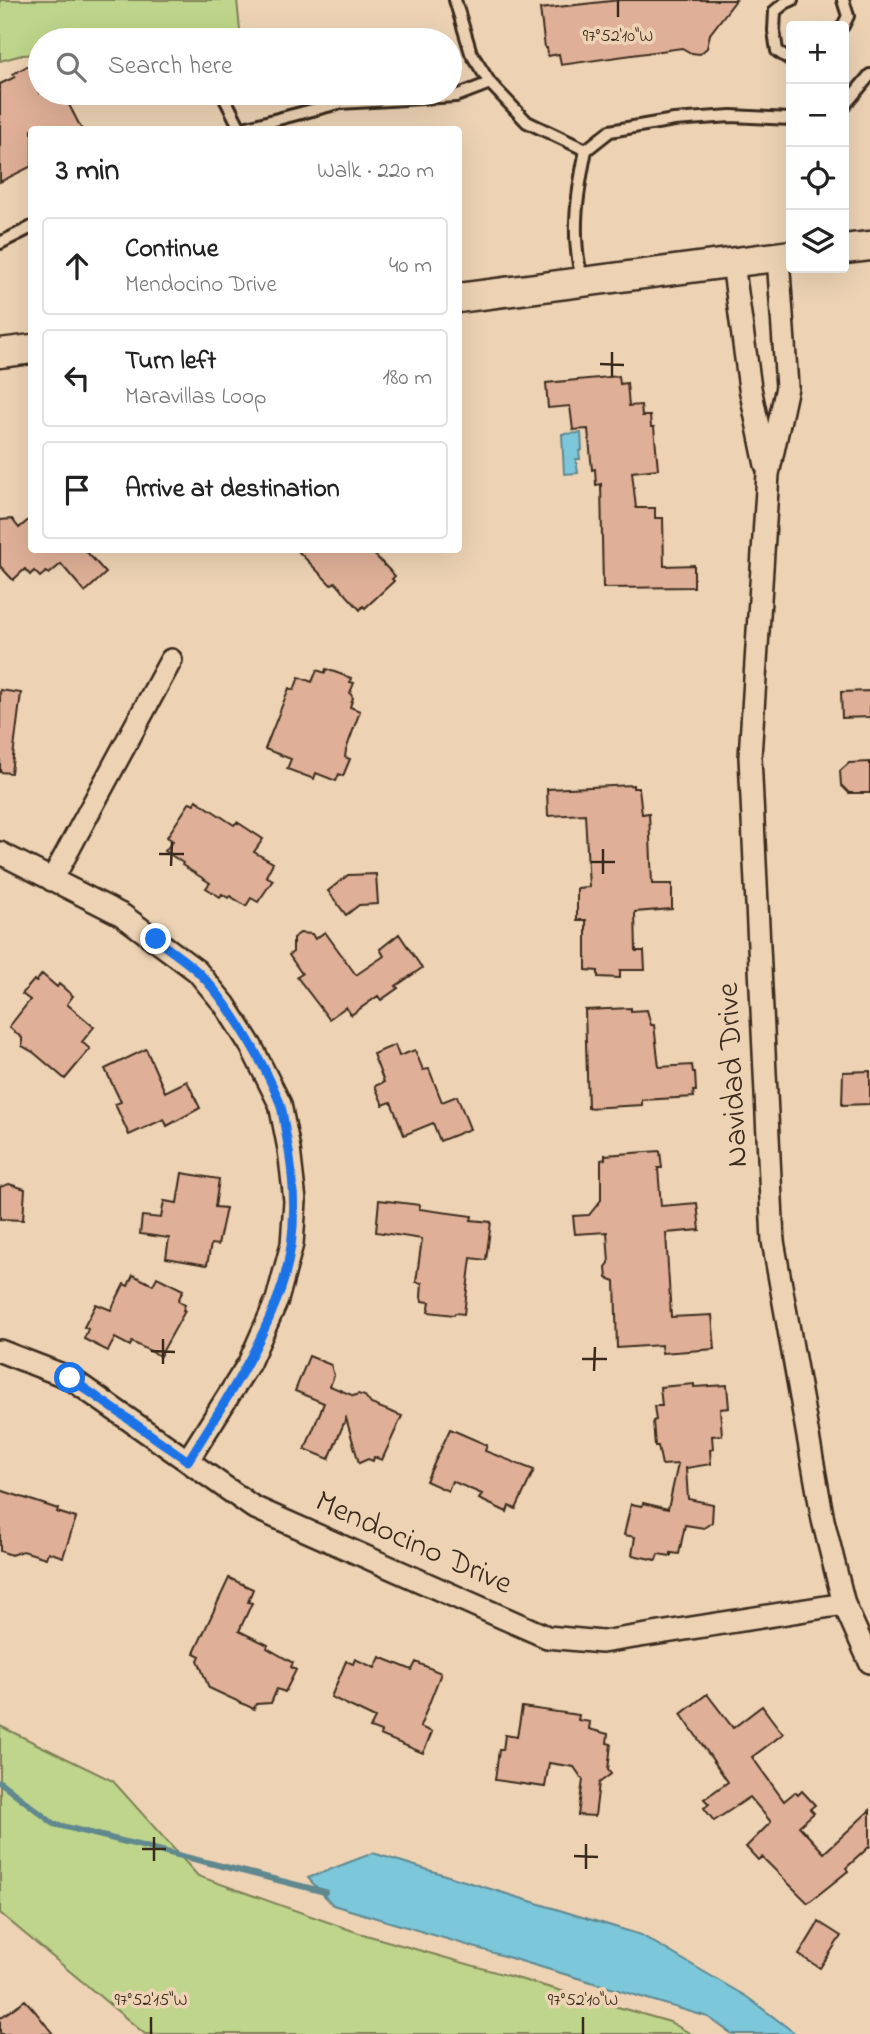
<!DOCTYPE html>
<html lang="en">
<head>
<meta charset="utf-8">
<style>
	:root { --surface:#fff; --page:#f2f2f2; --text:#222; --muted:#767676; --line:#e0e0e0 }
	body { margin:0; font-family:"Indie Flower",sans-serif; background:var(--page); color:var(--text) }
	.controls { position:absolute; right:21px; top:21px; display:grid; overflow:hidden; border-radius:7px; box-shadow:0 7px 28px #0002 }
	.controls button { width:63px; height:63px; display:grid; place-items:center; padding:0; border:0; border-bottom:2px solid var(--line); background:var(--surface); color:var(--text); font:35px sans-serif }
	.stop { position:absolute; width:21px; height:21px; margin:-16px; border:5px solid #1a73e8; border-radius:50%; background:#fff }
	.stop.end { background:#1a73e8; border-color:#fff; box-shadow:0 2px 7px #0008 }
	.list { margin:0; padding:0; list-style:none }
	h2 { display:flex; justify-content:space-between; align-items:center; height:91px; margin:0; padding:0 28px; font-size:30px }
	h2 small { font-size:23px; font-weight:400; color:var(--muted) }
	.list li { display:grid; grid-template-columns:46px 1fr auto; gap:21px; align-items:center; box-sizing:border-box; height:98px; margin:0 14px 14px; padding:0 14px; border:2px solid var(--line); border-radius:7px }
	.list b { display:block; font-size:26px; white-space:nowrap }
	.list p { margin:0; font-size:23px; white-space:nowrap; color:var(--muted) }
	.list em { font-size:23px; font-style:normal; color:var(--muted) }
	.icon { flex:none; width:38px; height:38px; fill:none; stroke:currentColor; stroke-width:2; stroke-linecap:round; stroke-linejoin:round }
	.map { position:relative; flex:none; width:870px; height:2034px; overflow:hidden }
	.search { position:absolute; background:var(--surface); box-shadow:0 7px 28px #0002; left:28px; top:28px; width:434px; height:77px; display:flex; align-items:center; gap:18px; box-sizing:border-box; padding:0 24px; border-radius:38px; color:var(--muted); font-size:26px }
	.panel { position:absolute; background:var(--surface); box-shadow:0 7px 28px #0002; left:28px; top:126px; width:434px; height:427px; border-radius:7px }
	.map>svg:first-child { display:block }
	.green { fill:#bed58b; stroke:#7c8054; stroke-width:2 }
	.water { fill:#7bc7da; stroke:#61888f; stroke-width:2 }
	.lines { fill:none; stroke-linecap:round; stroke-linejoin:round }
	.stream { stroke:#61888f; stroke-width:6 }
	.building { fill:#dfb097; stroke:#3b2a1e; stroke-width:2 }
	.lane-casing { stroke:#3b2a1e; stroke-width:16 }
	.street-casing { stroke:#3b2a1e; stroke-width:26 }
	.secondary-casing { stroke:#3b2a1e; stroke-width:33 }
	.lane { stroke:#edd3b4; stroke-width:10 }
	.street { stroke:#edd3b4; stroke-width:21 }
	.secondary { stroke:#edd3b4; stroke-width:28 }
	.route { stroke:#1a73e8; stroke-width:9 }
	.ticks { fill:none; stroke:#3b2a1e; stroke-width:2.5 }
	.labels { text-anchor:middle; dominant-baseline:central; stroke-width:7; stroke-linejoin:round; paint-order:stroke }
	.street-label { font-size:32px; fill:#3b2a1e; stroke:#edd3b4 }
	.ticks-label { font-size:18px; text-anchor:middle; fill:#3b2a1e; stroke:#edd3b4; stroke-width:7; stroke-linejoin:round; paint-order:stroke }
</style>
</head>
<body>
<div class="map">
<svg width="870" height="2034" viewBox="0 0 870 2034">
	<rect width="100%" height="100%" fill="#edd3b4"/>
	<filter id="ink" filterUnits="userSpaceOnUse"><feTurbulence type="fractalNoise" baseFrequency=".0143" numOctaves="2"/><feDisplacementMap in="SourceGraphic" scale="14" xChannelSelector="R" yChannelSelector="G"/><feConvolveMatrix kernelMatrix="1 2 1 2 8 2 1 2 1" color-interpolation-filters="sRGB"/></filter>
	<g filter="url(#ink)">
		<path class="green" d="M 0,0 L 237,0 L 241,40 L 40,40 L 40,54 L 22,55 L 0,61 Z
			M 0,1726 L 113,1781 L 198,1876 L 359,1933 L 670,2022 L 691,2034 L 145,2034 L 0,1913 Z"/>
		<path class="water" d="M 581,433 L 582,450 L 579,451 L 580,459 L 576,459 L 578,473 L 564,474 L 562,434 Z
			M 373,1853 L 641,1935 L 747,1997 L 796,2034 L 732,2034 L 708,2017 L 333,1905 L 308,1878 Z"/>
		<g class="lines">
			<path class="stream" d="M 0,1782 L 54,1824 L 325,1892"/>
		</g>
		<path class="building" d="M 620,0 L 736,0 L 710,34 L 707,48 L 700,54 L 691,53 L 682,48 L 561,65 L 559,54 L 548,56 L 547,48 L 545,48 L 540,9 Z
			M 40,59 L 40,93 L 63,93 L 82,130 L 32,130 L 32,166 L 0,182 L 0,84 L 15,77 L 13,74 Z
			M 619,376 L 620,384 L 627,383 L 629,406 L 641,405 L 642,416 L 650,416 L 651,427 L 654,427 L 658,469 L 632,472 L 636,508 L 655,508 L 655,518 L 663,518 L 664,566 L 694,565 L 694,587 L 603,588 L 601,484 L 596,485 L 595,469 L 592,470 L 588,429 L 573,430 L 570,406 L 548,408 L 546,383 Z
			M 32,517 L 32,550 L 85,550 L 106,573 L 85,592 L 61,564 L 49,574 L 46,572 L 40,577 L 34,571 L 30,575 L 25,569 L 13,580 L 0,566 L 0,520 L 12,519 L 19,528 Z
			M 297,550 L 370,550 L 395,576 L 392,579 L 394,581 L 365,608 L 363,606 L 360,610 L 335,582 L 331,585 Z
			M 326,669 L 351,678 L 350,682 L 354,683 L 350,693 L 353,698 L 350,707 L 360,711 L 346,750 L 345,757 L 350,759 L 343,776 L 339,774 L 336,781 L 316,773 L 314,779 L 287,769 L 291,759 L 265,749 L 289,688 L 294,690 L 299,677 L 312,682 L 317,670 L 325,673 Z
			M 0,690 L 21,693 L 11,773 L 0,772 Z
			M 870,691 L 870,717 L 842,718 L 841,692 Z
			M 870,762 L 870,793 L 849,793 L 841,785 L 840,771 L 849,763 Z
			M 633,785 L 633,788 L 639,788 L 642,814 L 649,813 L 652,884 L 672,884 L 672,909 L 635,912 L 636,951 L 644,951 L 645,970 L 620,970 L 620,978 L 598,977 L 598,971 L 586,970 L 586,920 L 577,920 L 577,888 L 589,887 L 585,814 L 548,816 L 547,789 Z
			M 196,800 L 234,825 L 237,822 L 263,839 L 254,852 L 273,863 L 266,876 L 273,880 L 258,902 L 251,898 L 246,906 L 230,896 L 228,898 L 222,894 L 220,897 L 206,888 L 210,883 L 182,865 L 183,863 L 165,851 L 173,841 L 167,837 L 190,802 L 194,804 Z
			M 376,874 L 378,904 L 359,905 L 346,915 L 328,891 L 348,875 Z
			M 325,932 L 356,975 L 384,956 L 380,949 L 399,934 L 422,968 L 396,986 L 398,988 L 381,1000 L 378,996 L 351,1015 L 346,1007 L 329,1019 L 297,977 L 302,974 L 289,955 L 293,952 L 293,938 L 300,933 L 312,934 L 315,939 Z
			M 42,974 L 57,987 L 59,984 L 73,996 L 67,1004 L 94,1027 L 82,1042 L 90,1049 L 65,1079 L 33,1052 L 22,1046 L 22,1038 L 9,1027 L 30,1000 L 22,994 L 34,980 L 36,982 Z
			M 631,1008 L 631,1011 L 647,1010 L 651,1025 L 654,1025 L 659,1067 L 692,1065 L 693,1072 L 695,1072 L 696,1091 L 693,1091 L 694,1097 L 642,1100 L 642,1105 L 588,1108 L 585,1010 Z
			M 395,1045 L 399,1056 L 415,1050 L 423,1070 L 429,1069 L 442,1102 L 457,1096 L 470,1129 L 440,1141 L 433,1123 L 404,1135 L 391,1102 L 383,1105 L 375,1086 L 384,1082 L 373,1054 Z
			M 146,1049 L 165,1092 L 187,1081 L 200,1108 L 167,1126 L 164,1119 L 129,1135 L 115,1104 L 121,1102 L 105,1069 Z
			M 870,1071 L 870,1104 L 842,1105 L 843,1072 Z
			M 660,1151 L 662,1168 L 658,1168 L 661,1206 L 697,1203 L 700,1230 L 666,1233 L 671,1317 L 712,1315 L 715,1349 L 662,1353 L 661,1345 L 617,1348 L 615,1281 L 607,1278 L 606,1267 L 609,1263 L 607,1232 L 575,1234 L 573,1216 L 589,1215 L 601,1200 L 601,1160 L 605,1159 L 605,1155 Z
			M 182,1173 L 219,1179 L 215,1207 L 226,1208 L 218,1245 L 211,1244 L 207,1265 L 166,1258 L 169,1238 L 140,1234 L 142,1216 L 161,1218 L 164,1201 L 177,1203 Z
			M 9,1184 L 25,1189 L 23,1220 L 0,1219 L 0,1187 Z
			M 379,1200 L 420,1205 L 419,1209 L 472,1216 L 471,1220 L 491,1222 L 486,1260 L 471,1258 L 464,1314 L 455,1313 L 454,1315 L 428,1312 L 430,1302 L 422,1301 L 421,1297 L 422,1283 L 416,1282 L 422,1239 L 376,1232 Z
			M 133,1275 L 153,1285 L 157,1277 L 183,1290 L 178,1301 L 185,1305 L 183,1310 L 185,1311 L 160,1356 L 132,1342 L 130,1346 L 115,1338 L 108,1351 L 84,1339 L 88,1329 L 84,1327 L 96,1304 L 111,1310 L 124,1284 L 128,1286 Z
			M 309,1356 L 331,1365 L 334,1376 L 330,1386 L 354,1396 L 358,1394 L 365,1396 L 371,1404 L 402,1416 L 382,1460 L 374,1457 L 373,1461 L 368,1459 L 359,1463 L 346,1418 L 329,1459 L 305,1449 L 324,1403 L 295,1391 Z
			M 694,1384 L 694,1387 L 727,1385 L 729,1408 L 720,1409 L 722,1435 L 712,1436 L 713,1449 L 710,1450 L 711,1464 L 686,1468 L 688,1499 L 713,1504 L 712,1522 L 704,1528 L 685,1525 L 679,1554 L 671,1553 L 671,1556 L 658,1554 L 656,1560 L 632,1555 L 635,1537 L 624,1535 L 631,1504 L 642,1506 L 643,1503 L 668,1509 L 678,1464 L 662,1465 L 658,1446 L 655,1446 L 653,1421 L 656,1420 L 654,1406 L 662,1406 L 660,1387 Z
			M 450,1429 L 487,1445 L 485,1451 L 534,1470 L 516,1509 L 509,1506 L 507,1512 L 479,1499 L 482,1494 L 452,1481 L 448,1491 L 426,1481 Z
			M 0,1490 L 58,1509 L 57,1512 L 76,1518 L 63,1557 L 48,1552 L 46,1558 L 23,1551 L 11,1555 L 0,1551 Z
			M 229,1578 L 253,1589 L 248,1602 L 252,1603 L 239,1631 L 268,1645 L 267,1648 L 293,1663 L 291,1667 L 296,1670 L 285,1692 L 277,1689 L 271,1703 L 256,1704 L 254,1709 L 209,1688 L 198,1660 L 200,1656 L 194,1653 Z
			M 380,1657 L 412,1670 L 416,1662 L 441,1673 L 420,1727 L 432,1732 L 423,1753 L 380,1735 L 381,1732 L 370,1728 L 375,1718 L 331,1697 L 346,1661 L 353,1664 L 355,1659 L 375,1668 Z
			M 707,1694 L 733,1728 L 762,1706 L 770,1717 L 783,1734 L 752,1757 L 784,1801 L 795,1792 L 798,1795 L 802,1791 L 815,1805 L 810,1809 L 814,1813 L 799,1826 L 824,1853 L 870,1810 L 870,1846 L 846,1868 L 848,1871 L 808,1903 L 762,1857 L 758,1860 L 746,1847 L 771,1822 L 750,1797 L 714,1821 L 704,1808 L 709,1804 L 704,1799 L 728,1782 L 681,1714 Z
			M 522,1707 L 579,1715 L 578,1720 L 590,1722 L 589,1729 L 608,1734 L 607,1743 L 611,1744 L 608,1770 L 611,1774 L 599,1783 L 595,1816 L 578,1815 L 583,1780 L 574,1767 L 549,1763 L 545,1787 L 495,1780 L 499,1750 L 503,1750 L 505,1735 L 517,1737 Z
			M 819,1922 L 841,1936 L 820,1968 L 799,1955 Z
			M 25,2000 L 34,2010 L 53,2034 L 0,2034 L 0,2018 Z"/>
		<g class="lines">
			<g class="lane-casing">
				<path id="lane" d="M 455,0 L 471,53 L 490,83
					M 843,26 L 848,16 L 843,0
					M 791,60 L 777,51 L 774,31 L 775,11 L 785,3 L 792,0
					M 222,93 L 240,128
					M 844,106 L 870,75
					M 236,130 L 339,103 L 456,96 L 490,83 L 527,122 L 586,150 C 577,194 570,238 583,281
					M 586,150 L 610,131 L 674,120 L 731,116 L 791,119
					M 0,243 L 32,227"/>
			</g>
			<g class="street-casing">
				<path id="street" d="M 778,257 L 787,387 L 768,474 L 750,757 L 773,1241 L 823,1520 L 844,1604 L 870,1662
					M 733,263 L 750,388 L 766,465
					M 0,853 L 122,915 L 197,971 L 225,1005 L 251,1046 L 280,1104 L 289,1149 L 295,1201 L 292,1244 L 277,1300 L 249,1363 L 188,1460
					M 52,880 L 171,660
					M 0,1351 L 70,1378 L 253,1507 L 547,1637 L 602,1642 L 844,1604"/>
			</g>
			<g class="secondary-casing">
				<path id="secondary" d="M 844,249 L 870,246
					M 458,298 L 791,255
					M 0,353 L 32,349"/>
			</g>
			<use href="#lane" class="lane"/>
			<use href="#street" class="street"/>
			<use href="#secondary" class="secondary"/>
		</g>
	</g>
	<g class="lines" filter="url(#ink)">
		<path class="route" d="M 70,1378 L 188,1461 C 220,1409 254,1359 276,1302 C 298,1249 297,1190 286,1134 C 284,1124 283,1112 280,1103 C 263,1061 230,1003 198,972 C 185,960 169,950 156,939"/>
	</g>
	<path class="ticks" d="M 618,17 L 618,0M 600,364 L 624,365M 612,377 L 612,352M 159,854 L 184,854M 591,862 L 615,862M 171,866 L 172,842M 603,874 L 603,849M 151,1351 L 175,1352M 582,1359 L 607,1359M 163,1364 L 163,1339M 594,1371 L 595,1347M 142,1849 L 166,1849M 574,1856 L 598,1857M 154,1861 L 154,1837M 586,1869 L 586,1844M 151,2034 L 151,2017M 583,2034 L 583,2017"/>
	<g class="labels">
		<g class="street-label">
			<text transform="translate(734 1075) rotate(-93)">Navidad Drive</text>
			<text transform="translate(413 1544) rotate(24)">Mendocino Drive</text>
		</g>
	</g>
	<g class="ticks-label">
		<text x="618" y="41">97°52'10"W</text>
		<text x="151" y="2005">97°52'15"W</text>
		<text x="583" y="2005">97°52'10"W</text>
	</g>
</svg>
<div class="controls">
<button>+</button>
<button>−</button>
<button><svg class="icon" aria-label="locate" viewBox="0 0 24 24"><circle cx="12" cy="12" r="6"/><path d="M12 2v4M12 18v4M2 12h4M18 12h4"/></svg></button>
<button><svg class="icon" aria-label="layers" viewBox="0 0 24 24"><path d="M12 4l9 5-9 5-9-5zM3 14l9 5 9-5"/></svg></button>
</div>
<div class="stop" style="left:70px;top:1378px"></div>
<div class="stop end" style="left:156px;top:939px"></div>
<div class="search"><svg class="icon" aria-label="search" viewBox="0 0 24 24"><circle cx="10" cy="10" r="6"/><path d="M15 15l6 6"/></svg>Search here</div>
<section class="panel">
<h2>3 min<small>Walk · 220 m</small></h2>
<ul class="list">
<li><svg class="icon" aria-label="ahead" viewBox="0 0 24 24"><path d="M12 20V5M6 11l6-6 6 6"/></svg><div><b>Continue</b><p>Mendocino Drive</p></div><em>40 m</em></li>
<li><svg class="icon" aria-label="left" viewBox="0 0 24 24"><path d="M17 20v-9H6M10 6l-5 5 5 5"/></svg><div><b>Turn left</b><p>Maravillas Loop</p></div><em>180 m</em></li>
<li><svg class="icon" aria-label="arrive" viewBox="0 0 24 24"><path d="M6 21V4h12l-3 4 3 4H6"/></svg><div><b>Arrive at destination</b></div></li>
</ul>
</section>
</div>
</body>
</html>
